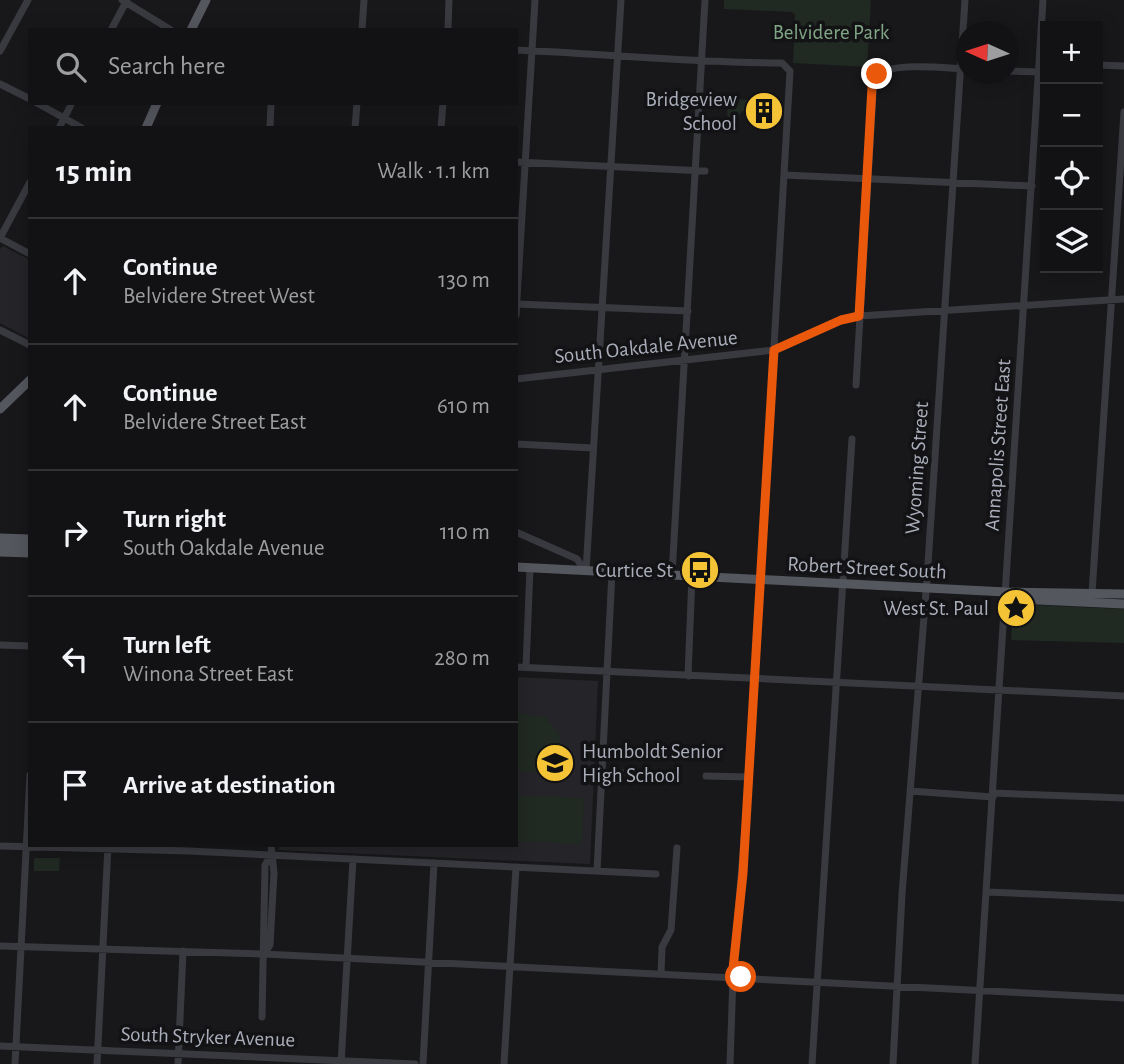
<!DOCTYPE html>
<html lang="en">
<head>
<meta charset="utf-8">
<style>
	:root { --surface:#121214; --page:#1b1b1d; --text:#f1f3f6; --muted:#9c9ea0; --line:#313234 }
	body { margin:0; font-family:"Alegreya Sans",sans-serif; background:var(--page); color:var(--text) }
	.controls { position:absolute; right:21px; top:21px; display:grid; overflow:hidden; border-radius:0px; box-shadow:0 4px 18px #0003 }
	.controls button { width:63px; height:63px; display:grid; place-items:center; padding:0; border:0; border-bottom:2px solid var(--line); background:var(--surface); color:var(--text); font:35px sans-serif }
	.compass { position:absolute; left:956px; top:21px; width:63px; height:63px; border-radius:50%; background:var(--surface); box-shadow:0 4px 18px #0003; rotate:273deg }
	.stop { position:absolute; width:21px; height:21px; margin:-16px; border:5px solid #ea580c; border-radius:50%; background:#fff }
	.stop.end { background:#ea580c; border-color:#fff; box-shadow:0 2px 7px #0008 }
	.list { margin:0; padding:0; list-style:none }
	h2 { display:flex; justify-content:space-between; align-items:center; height:91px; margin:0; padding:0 28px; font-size:30px }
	h2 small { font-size:23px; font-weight:400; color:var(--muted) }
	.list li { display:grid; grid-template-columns:46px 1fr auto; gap:21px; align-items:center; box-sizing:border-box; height:126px; padding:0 28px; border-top:2px solid var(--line) }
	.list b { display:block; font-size:26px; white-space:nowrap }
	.list p { margin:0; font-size:23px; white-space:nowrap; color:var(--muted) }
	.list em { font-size:23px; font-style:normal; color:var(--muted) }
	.icon { flex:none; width:38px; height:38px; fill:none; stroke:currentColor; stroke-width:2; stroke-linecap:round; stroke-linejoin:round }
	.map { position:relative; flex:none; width:1124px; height:1064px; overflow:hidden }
	.search { position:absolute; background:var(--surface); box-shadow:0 4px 18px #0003; left:28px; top:28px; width:490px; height:77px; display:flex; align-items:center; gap:18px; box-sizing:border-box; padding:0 24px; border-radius:0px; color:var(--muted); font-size:26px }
	.panel { position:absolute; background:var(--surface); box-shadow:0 4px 18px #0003; left:28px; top:126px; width:490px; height:721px; border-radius:0px }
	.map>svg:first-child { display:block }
	.built { fill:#252428 }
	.green { fill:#202922 }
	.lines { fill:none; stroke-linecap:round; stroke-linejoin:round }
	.minor { stroke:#393a40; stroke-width:7 }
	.major { stroke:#55575f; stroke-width:9 }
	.route { stroke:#ea580c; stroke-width:9 }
	.labels { text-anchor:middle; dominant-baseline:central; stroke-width:7; stroke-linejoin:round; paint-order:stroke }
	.park-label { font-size:21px; fill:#81a686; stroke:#131316 }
	.poi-label { font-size:21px; fill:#aaaeba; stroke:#131316; text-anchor:end }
	.street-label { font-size:21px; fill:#aaaeba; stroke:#131316 }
</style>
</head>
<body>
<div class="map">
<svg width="1124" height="1064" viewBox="0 0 1124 1064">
	<rect width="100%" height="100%" fill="#18181b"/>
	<path class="built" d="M 3,246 L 30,260 L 30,339 L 0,323 L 0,249 Z
		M 516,677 L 598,681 L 590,864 L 279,850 L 279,845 L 516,845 Z"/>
	<path class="green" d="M 724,0 L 871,0 L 867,67 L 793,63 L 795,15 L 792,12 L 724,9 Z
		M 728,99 L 755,100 L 755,111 L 742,111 L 737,119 L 727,119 Z
		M 1023,605 L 1024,609 L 1032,609 L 1033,605 L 1124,609 L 1124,643 L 1011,640 L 1013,610 L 1016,606 Z
		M 516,713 L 545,717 L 559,733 L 561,773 L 516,771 Z
		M 516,795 L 584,798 L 582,844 L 516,841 Z
		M 34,858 L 60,858 L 59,871 L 34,871 Z"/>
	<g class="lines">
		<path class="minor" d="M 122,0 L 171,30
			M 111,30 L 127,0
			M 362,30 L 364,0
			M 448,30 L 449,0
			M 516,50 C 605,54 694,63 782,63 L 790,71 L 749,777 L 733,976 L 730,1064
			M 0,51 L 28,0
			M 1098,65 L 1124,66
			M 1009,71 L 1039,72
			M 0,84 L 30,99
			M 37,103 L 82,128
			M 59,128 L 72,103
			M 270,128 L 271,103
			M 355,128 L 357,103
			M 441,128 L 443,103
			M 516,162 L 705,171
			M 784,175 L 1032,186
			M 0,238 L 30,182
			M 0,238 L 30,254
			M 516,304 L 688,311
			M 516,315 L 535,0
			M 0,330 L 30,345
			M 516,379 L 774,350 L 841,320 L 859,316 L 1124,299
			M 856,385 L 874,77 C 890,61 943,68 967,69
			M 516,444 L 593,448
			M 516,532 L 577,559 L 585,571
			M 586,571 L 621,0
			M 672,575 L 705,0
			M 1092,593 L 1124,112
			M 0,645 L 30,646
			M 516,667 L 1124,696
			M 526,667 L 530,568
			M 688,676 L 692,576
			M 602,772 L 642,774
			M 706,776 L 749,777
			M 910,791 L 993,797
			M 993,793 L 1124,798
			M 0,846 L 189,851 L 656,874
			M 597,871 L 612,572
			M 987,892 L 1124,898
			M 0,946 L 264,954 L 1124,998
			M 264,954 L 270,945 L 274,873 L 271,845
			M 661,974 L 662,947 L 671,930 L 677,848
			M 262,1017 L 265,865 L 270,857
			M 0,1046 L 415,1064
			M 15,1064 L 30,775
			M 97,1064 L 108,846
			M 178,1064 L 183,951
			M 341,1064 L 353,859
			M 423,1064 L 434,863
			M 504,1064 L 516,867
			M 812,1064 L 852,439
			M 893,1064 L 902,894 L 927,579 L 965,0
			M 975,1064 L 1043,0"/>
		<path class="major" d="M 191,30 L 206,0
			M 146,128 L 157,103
			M 0,409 L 30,380
			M 0,538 L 30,539
			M 0,545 L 30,546
			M 0,552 L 30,553
			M 516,567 L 1006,592 L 1124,594
			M 1006,592 L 1014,599 L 1124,604"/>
	</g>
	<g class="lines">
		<path class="route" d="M 741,977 L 733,976 L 733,969 L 743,873 L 774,350 L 841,320 L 859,316 L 872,87 L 877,74"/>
	</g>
	<defs>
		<g id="building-disc" transform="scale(2.0125)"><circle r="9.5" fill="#f5c336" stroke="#131316"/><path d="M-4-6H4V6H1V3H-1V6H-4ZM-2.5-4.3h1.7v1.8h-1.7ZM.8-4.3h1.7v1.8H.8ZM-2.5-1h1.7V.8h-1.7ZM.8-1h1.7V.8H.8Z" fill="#111"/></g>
		<g id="bus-disc" transform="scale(2.0125)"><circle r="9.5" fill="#f5c336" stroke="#131316"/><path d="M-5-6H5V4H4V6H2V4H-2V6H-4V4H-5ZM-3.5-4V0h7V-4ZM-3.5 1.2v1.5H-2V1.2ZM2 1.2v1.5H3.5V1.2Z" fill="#111"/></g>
		<g id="sight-disc" transform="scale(2.0125)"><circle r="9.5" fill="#f5c336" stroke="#131316"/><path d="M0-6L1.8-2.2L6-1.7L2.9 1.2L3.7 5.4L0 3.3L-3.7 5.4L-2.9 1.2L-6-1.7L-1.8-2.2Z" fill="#111"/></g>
		<g id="school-disc" transform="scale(2.0125)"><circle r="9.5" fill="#f5c336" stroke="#131316"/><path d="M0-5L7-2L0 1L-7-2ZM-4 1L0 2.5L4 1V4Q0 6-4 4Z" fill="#111"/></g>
	</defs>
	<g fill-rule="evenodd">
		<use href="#building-disc" x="764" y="111"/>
		<use href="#bus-disc" x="700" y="570"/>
		<use href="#sight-disc" x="1016" y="608"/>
		<use href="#school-disc" x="555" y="763"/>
	</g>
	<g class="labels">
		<g class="park-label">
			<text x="831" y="32">Belvidere Park</text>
		</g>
		<g class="poi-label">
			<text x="737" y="99">Bridgeview<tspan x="737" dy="24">School</tspan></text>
			<text x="673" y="570">Curtice St</text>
			<text x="989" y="608">West St. Paul</text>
			<text x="582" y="751" text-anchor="start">Humboldt Senior<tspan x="582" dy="24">High School</tspan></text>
		</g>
		<g class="street-label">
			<text transform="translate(646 347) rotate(-6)">South Oakdale Avenue</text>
			<text transform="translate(998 445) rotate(-86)">Annapolis Street East</text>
			<text transform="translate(917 468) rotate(-86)">Wyoming Street</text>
			<text transform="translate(867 568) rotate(3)">Robert Street South</text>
			<text transform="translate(208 1037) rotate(2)">South Stryker Avenue</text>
		</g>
	</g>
</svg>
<div class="controls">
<button>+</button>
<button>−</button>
<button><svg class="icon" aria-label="locate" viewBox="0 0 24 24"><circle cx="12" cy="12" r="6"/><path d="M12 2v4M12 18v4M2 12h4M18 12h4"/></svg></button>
<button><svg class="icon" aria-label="layers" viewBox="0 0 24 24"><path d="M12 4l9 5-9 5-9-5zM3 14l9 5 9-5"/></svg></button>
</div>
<svg class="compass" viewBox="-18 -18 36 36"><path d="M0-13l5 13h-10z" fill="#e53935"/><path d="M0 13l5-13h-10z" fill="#9c9ea0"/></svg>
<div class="stop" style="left:741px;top:977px"></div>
<div class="stop end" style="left:877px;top:74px"></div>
<div class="search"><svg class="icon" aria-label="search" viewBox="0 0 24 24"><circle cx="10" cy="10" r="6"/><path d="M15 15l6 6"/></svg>Search here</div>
<section class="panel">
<h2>15 min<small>Walk · 1.1 km</small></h2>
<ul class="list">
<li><svg class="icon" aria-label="ahead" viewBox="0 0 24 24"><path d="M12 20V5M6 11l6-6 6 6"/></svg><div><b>Continue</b><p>Belvidere Street West</p></div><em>130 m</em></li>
<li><svg class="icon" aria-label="ahead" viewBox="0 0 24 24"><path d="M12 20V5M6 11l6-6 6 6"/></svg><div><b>Continue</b><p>Belvidere Street East</p></div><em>610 m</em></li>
<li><svg class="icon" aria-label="right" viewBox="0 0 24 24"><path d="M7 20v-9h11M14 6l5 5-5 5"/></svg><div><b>Turn right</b><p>South Oakdale Avenue</p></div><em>110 m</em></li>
<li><svg class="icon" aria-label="left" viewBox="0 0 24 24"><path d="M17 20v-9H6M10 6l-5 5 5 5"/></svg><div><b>Turn left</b><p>Winona Street East</p></div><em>280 m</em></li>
<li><svg class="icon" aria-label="arrive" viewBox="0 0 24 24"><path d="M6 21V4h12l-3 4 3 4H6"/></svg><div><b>Arrive at destination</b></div></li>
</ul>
</section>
</div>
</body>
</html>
